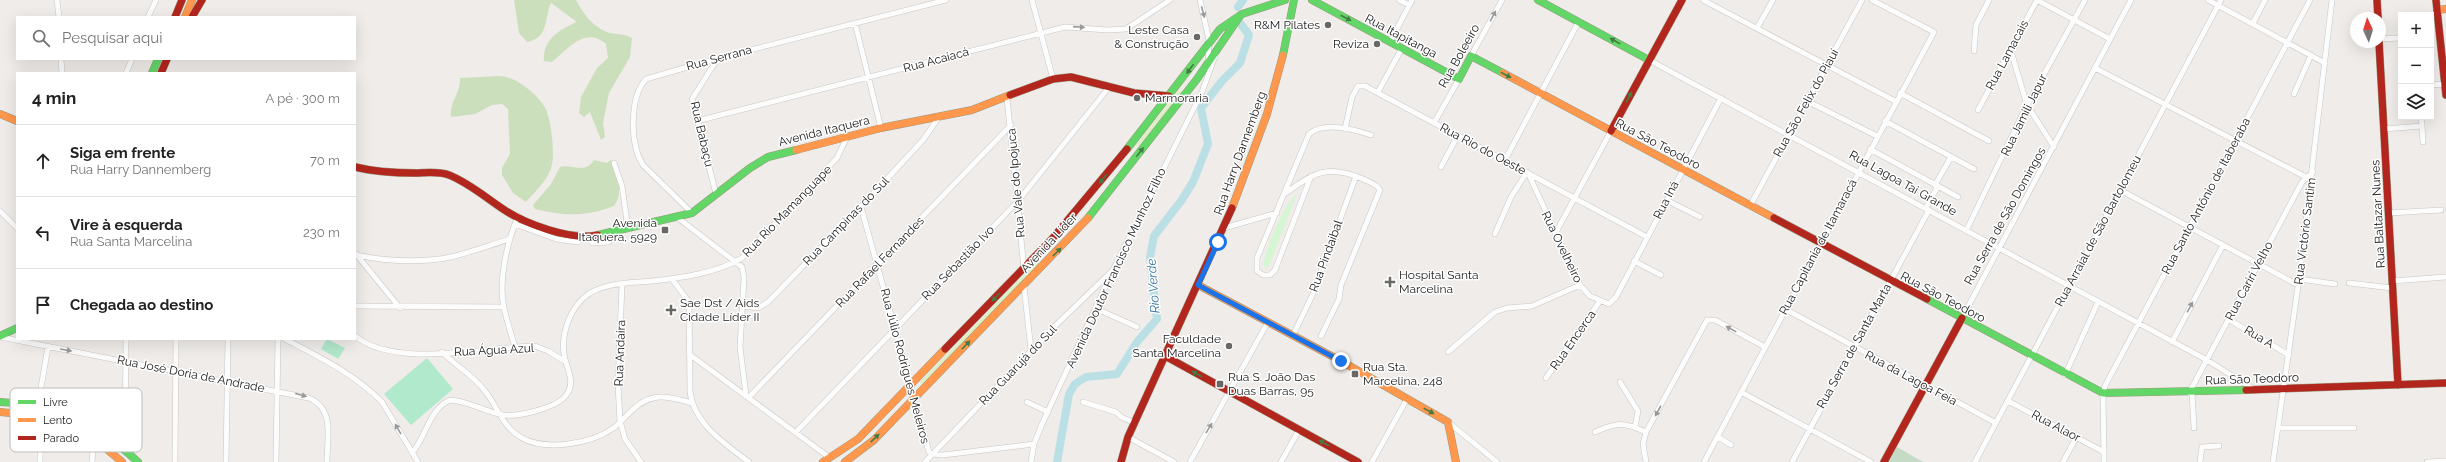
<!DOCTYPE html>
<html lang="pt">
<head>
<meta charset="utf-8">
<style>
	:root { --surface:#fff; --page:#f2f2f2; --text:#222; --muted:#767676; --line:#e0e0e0 }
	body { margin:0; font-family:Raleway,sans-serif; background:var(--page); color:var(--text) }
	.controls { position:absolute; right:12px; top:12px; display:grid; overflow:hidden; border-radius:0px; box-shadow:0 4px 16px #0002 }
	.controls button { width:36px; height:36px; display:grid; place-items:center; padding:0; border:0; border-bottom:1px solid var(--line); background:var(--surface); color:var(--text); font:20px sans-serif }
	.compass { position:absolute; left:2350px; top:12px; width:36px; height:36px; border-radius:50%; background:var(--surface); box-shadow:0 4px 16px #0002; rotate:356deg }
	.stop { position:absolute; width:12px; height:12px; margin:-9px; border:3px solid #1a73e8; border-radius:50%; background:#fff }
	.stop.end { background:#1a73e8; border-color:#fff; box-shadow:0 1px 4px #0008 }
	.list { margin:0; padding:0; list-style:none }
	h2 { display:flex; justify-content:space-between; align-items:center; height:52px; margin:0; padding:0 16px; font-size:17px }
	h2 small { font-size:13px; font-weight:400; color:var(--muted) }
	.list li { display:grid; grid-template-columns:26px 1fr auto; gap:12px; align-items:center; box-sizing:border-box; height:72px; padding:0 16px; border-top:1px solid var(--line) }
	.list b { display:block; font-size:15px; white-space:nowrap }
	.list p { margin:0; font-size:13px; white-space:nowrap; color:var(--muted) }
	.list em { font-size:13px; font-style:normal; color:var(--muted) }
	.icon { flex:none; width:22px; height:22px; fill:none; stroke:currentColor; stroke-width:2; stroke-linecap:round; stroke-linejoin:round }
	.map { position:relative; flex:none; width:2446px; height:462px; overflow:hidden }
	.search { position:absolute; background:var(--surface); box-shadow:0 4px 16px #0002; left:16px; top:16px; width:340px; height:44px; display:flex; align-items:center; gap:10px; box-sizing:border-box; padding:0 14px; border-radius:0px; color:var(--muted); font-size:15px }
	.panel { position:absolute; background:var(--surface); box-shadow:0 4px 16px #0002; left:16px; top:72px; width:340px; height:268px; border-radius:0px }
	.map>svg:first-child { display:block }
	.grass { fill:#deeec5 }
	.forest { fill:#ccdfbc }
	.cemetery { fill:#c6dbc5 }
	.park { fill:#d6f6d3 }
	.pitch { fill:#b1e9cd }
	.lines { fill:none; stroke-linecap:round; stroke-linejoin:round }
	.river { stroke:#badfe5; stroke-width:8 }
	.street-casing { stroke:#c8c7c5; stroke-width:6 }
	.fast-casing { stroke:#9a9a7f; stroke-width:8 }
	.slow-casing { stroke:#9a9a7f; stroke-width:8 }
	.jam-casing { stroke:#9a9a7f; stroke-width:8 }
	.street { stroke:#fdfcfc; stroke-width:5 }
	.fast { stroke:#63d668; stroke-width:7 }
	.slow { stroke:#ff974d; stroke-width:7 }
	.jam { stroke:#b3261e; stroke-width:7 }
	.oneway { fill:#9a9999 }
	.oneway2 { fill:#427c44 }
	.route { stroke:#1a73e8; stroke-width:5 }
	.poi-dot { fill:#696867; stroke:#fff; stroke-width:1.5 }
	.labels { text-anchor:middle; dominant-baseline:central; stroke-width:3; stroke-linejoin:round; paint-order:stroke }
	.poi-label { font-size:12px; fill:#212121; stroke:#fff; text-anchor:end }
	.street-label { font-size:12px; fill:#212121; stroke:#fff }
	.water-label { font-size:13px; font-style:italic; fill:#3c77a2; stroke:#fff }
	.key { fill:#fff; stroke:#bcbcbc; stroke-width:1 }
	.key-label { font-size:11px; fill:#212121 }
</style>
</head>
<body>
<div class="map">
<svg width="2446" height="462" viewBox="0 0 2446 462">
	<rect width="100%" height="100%" fill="#efece9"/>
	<path class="grass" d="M 1179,90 L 1182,92 L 1138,147 L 1136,145 Z
		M 1037,261 L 1039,264 L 922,384 L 920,382 Z"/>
	<path class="forest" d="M 514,0 L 576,0 C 583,13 592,26 607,32 C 615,35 625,33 632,38 L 630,57 L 609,93 L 603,123 L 605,137 L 601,140 L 590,112 L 584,117 L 579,113 L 581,97 L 597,68 L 608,58 L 606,44 C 585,26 569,48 552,62 L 544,61 C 542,40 560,29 577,22 L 551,3 C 544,19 549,38 527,42 L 519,33 Z
		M 499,76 C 515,76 536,93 544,106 C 551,116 555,153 552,164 C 550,178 535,192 526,202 L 513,193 L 502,175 L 502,168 L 510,154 L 508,109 L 502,104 L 492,105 L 475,114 L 451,117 C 449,103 461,92 460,78 Z
		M 594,160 L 607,163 L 611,160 C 618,175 624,192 614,206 C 586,217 563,216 535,209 L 533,205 L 551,184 L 560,167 C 571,163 585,175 594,160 Z"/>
	<path class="cemetery" d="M 1897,447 L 1923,462 L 1889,462 Z"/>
	<path class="park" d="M 1297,194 L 1269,266 L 1265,268 L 1263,264 C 1268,244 1282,207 1297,194 Z"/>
	<path class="pitch" d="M 327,339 L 345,348 L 338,359 L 321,349 Z
		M 427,358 L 453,389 L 411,425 L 384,394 Z"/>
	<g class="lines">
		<path class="river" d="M 1238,7 L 1243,0
			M 1057,462 L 1069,394 L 1075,384 L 1086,377 L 1117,374 L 1137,342 L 1157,319 L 1150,257 L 1154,236 L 1181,201 L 1193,182 L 1208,144 L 1201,108 L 1222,81 L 1240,63 L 1249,35 L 1240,23"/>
		<g class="street-casing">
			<path id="street" d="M 57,0 L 59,17
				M 1032,0 L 1053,79
				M 1200,0 L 1209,40 L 1208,62
				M 1399,0 L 1409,5
				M 1703,0 L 1895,101
				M 2037,0 L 2110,39
				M 2208,0 L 2325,63
				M 148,17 L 156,0
				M 855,23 L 881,128
				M 2253,23 L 2265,0
				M 1757,28 L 1773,0
				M 2380,39 L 2401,38
				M 1390,42 L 1412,0
				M 2010,48 L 2027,105 L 2054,147
				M 1974,51 L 1976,25 L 1989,0
				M 1471,56 L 1502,0
				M 61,59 L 62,73
				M 1649,60 L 2207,360 L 2255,390
				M 2095,68 L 2306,177
				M 126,73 L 132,59
				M 2431,85 L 2445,84
				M 1378,92 L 1402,48
				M 1900,93 L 1989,141
				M 2294,94 L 2311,55
				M 1007,98 L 1024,269
				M 1807,101 L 1877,136
				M 1978,110 L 2037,0
				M 2421,117 L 2422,126
				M 697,121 L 1065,27 L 1107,30 L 1126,29 L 1170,0
				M 1885,121 L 1974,169
				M 1434,123 L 1459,79
				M 1345,129 L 1352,97 L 1358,86 L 1365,86 L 1647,237
				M 2384,129 L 2422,126 L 2423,142
				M 1870,149 L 1958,197
				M 1505,160 L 1579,21
				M 614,163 L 622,186 L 628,229
				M 1441,167 L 1458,135
				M 1528,173 L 1580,285 L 1590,296 L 1609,304 L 1616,297 L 1721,98
				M 1311,176 L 1275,270 L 1270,275 L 1263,275 L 1257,271 L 1257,258 L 1309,134 C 1324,121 1353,129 1371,135
				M 1935,185 L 1951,157
				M 2120,190 L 2298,285
				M 1286,193 C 1314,172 1329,164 1363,179 C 1369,182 1377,184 1380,190 L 1341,285 L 1339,299 L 1321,336
				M 716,194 L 692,99 L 718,58
				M 1666,200 L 1700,217
				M 1750,206 L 1862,0
				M 861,207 L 929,452 L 932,454 L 943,455 L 1034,444
				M 1926,208 L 1938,186
				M 0,211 L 17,228
				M 692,213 L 643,165 C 630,145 629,98 646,79 L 719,58 L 946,0
				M 2389,213 L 2441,210
				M 678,218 L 742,267 L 744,278 L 740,347 L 746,395
				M 515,224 L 556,239 L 578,242 L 579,237
				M 1224,228 L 1277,213
				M 1966,231 L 2027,105 L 2085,0
				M 1495,234 L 1511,197 L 1527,172
				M 1555,234 L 1611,131
				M 586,237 L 593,243 L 609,242
				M 356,254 L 400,308
				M 356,255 C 386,261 421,263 451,257 C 471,252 490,245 510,239
				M 1634,261 L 1661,275
				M 672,279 L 689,302 L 690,391 C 693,423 725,444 749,462
				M 2299,279 L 2335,284
				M 2392,281 L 2446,277
				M 2349,283 L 2392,288
				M 622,284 L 618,385 L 620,421 L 625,439 L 641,462
				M 1024,286 L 1031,350
				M 355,306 L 504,307
				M 743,306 L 758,308 L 768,302 L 873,194 L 923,140 L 939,117
				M 1097,309 L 1137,327
				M 1785,309 L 1996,423
				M 1962,318 L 2131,0
				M 2228,319 L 2289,355
				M 1293,335 L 1312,296 L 1356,176
				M 355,336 C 396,369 485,347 535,346 L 548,351 L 566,362
				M 0,337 L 309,398 C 335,409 327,437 327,462
				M 285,339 C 319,357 355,374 382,402 L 418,462
				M 2172,342 L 2223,245
				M 515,347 C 511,334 507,321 504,308 C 498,280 507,243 518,216
				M 442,352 C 456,366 473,375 485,391 C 498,407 502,427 522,438 C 546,451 590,444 612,429 C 626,419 635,402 653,398 C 666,395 680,400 692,403
				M 1448,352 L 1495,312 L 1507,308 L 1532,306 L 1580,285
				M 689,354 L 830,458
				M 2065,375 L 2098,302
				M 1546,378 L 1600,301
				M 1620,382 L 1638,411 L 1635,427
				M 1741,392 L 1871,462
				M 2189,393 L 2302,182 L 2313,172
				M 2192,393 L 2194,428
				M 749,397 L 1011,125
				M 2008,401 L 2104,452
				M 1027,402 L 1048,412
				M 1083,402 L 1116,412 L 1121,417 L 1135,423
				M 38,405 L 48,347
				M 1448,422 L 1497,462
				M 2279,428 L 2354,428
				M 796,432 L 1018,201 L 1110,86
				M 1595,432 C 1617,422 1624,422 1646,432
				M 1128,437 L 1174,462
				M 1718,437 L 1731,445
				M 125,450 L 126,339
				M 412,453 C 426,437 429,409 450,400 C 469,401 485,412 503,415 C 518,417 558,408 567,394 C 576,381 566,368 564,354 C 561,332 571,305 590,293 C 609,282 631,283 652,281 C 681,278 717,273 742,258 L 837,158 L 847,137
				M 40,462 L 41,416
				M 92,462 L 94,437
				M 175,462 L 176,339
				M 226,462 L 228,339
				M 276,462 L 278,339
				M 925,462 L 1054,327 L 1112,271
				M 1031,462 L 1034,444 L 1042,424 L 1113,270 L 1202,92 L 1215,56
				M 1190,462 L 1268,322
				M 1281,462 L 1299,430
				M 1372,462 L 1407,399
				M 1646,462 L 1643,444 L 1646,432 L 1707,320 L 1715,320 L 1765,347
				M 1704,462 L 1934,32 L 1872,0
				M 1792,462 L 1929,210
				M 1975,462 L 2221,0
				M 2063,462 L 2077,436
				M 2104,462 L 2103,393 L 2105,386 L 2310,0
				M 2200,462 L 2202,447 L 2219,446
				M 2273,462 L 2299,279 L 2332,0
				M 2427,462 L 2446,461"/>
		</g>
		<g class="fast-casing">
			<path id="fast" d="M 1312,0 L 1459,79 L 1471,56 L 1503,73
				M 1538,0 L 1649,60
				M 1283,55 L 1294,0
				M 152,73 L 158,59
				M 1127,149 L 1220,29 L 1242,14 L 1285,0
				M 1088,218 L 1197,79 L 1240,16
				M 598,235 L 692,213 L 750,168 L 768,157 L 796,150
				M 1927,299 L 2103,393 L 2246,390
				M 0,336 L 17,328
				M 0,402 C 65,406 90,418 138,462"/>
		</g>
		<g class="slow-casing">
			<path id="slow" d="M 2437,10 L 2446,9
				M 185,17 L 192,0
				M 1503,73 L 1774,218
				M 0,114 L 17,121
				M 796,150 L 881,128 L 972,110 L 1010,95
				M 1232,208 L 1267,114 L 1283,55
				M 1198,285 L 1341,361 L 1448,422 L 1456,462
				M 0,412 C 52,417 83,426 122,462
				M 823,462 L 858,439 L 945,349
				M 845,462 L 874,440 L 1088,218"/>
		</g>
		<g class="jam-casing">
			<path id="jam" d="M 2377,0 L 2378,18
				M 2436,0 L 2446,95
				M 175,17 L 182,0
				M 192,17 L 202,0
				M 2379,42 L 2398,385
				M 161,73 L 167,59
				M 1010,95 L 1053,79 L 1071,77 L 1134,93 L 1169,96
				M 1611,131 L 1682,0
				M 355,167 C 375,172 395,173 415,173 C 425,173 439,171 449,175 C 469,183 485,197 503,209 C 525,224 571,241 598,235
				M 1774,218 L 1927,299
				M 945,349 L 1052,239 L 1127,149
				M 1165,356 L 1358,462
				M 2246,390 L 2446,383
				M 1121,462 L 1128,437 L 1232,208
				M 1884,462 L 1962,318"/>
		</g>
		<use href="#street" class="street"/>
		<use href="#fast" class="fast"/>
		<use href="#slow" class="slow"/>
		<use href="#jam" class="jam"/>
	</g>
	<defs><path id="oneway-solid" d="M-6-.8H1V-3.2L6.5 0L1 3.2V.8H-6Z"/></defs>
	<g class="oneway">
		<use href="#oneway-solid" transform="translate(1203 12) rotate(75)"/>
		<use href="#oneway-solid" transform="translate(1493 16) rotate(-62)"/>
		<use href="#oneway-solid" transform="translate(1079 27) rotate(4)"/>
		<use href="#oneway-solid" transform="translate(2190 307) rotate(-62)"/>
		<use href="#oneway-solid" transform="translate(1731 329) rotate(-151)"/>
		<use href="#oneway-solid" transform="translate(66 350) rotate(10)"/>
		<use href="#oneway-solid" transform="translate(301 395) rotate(15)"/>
		<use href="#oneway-solid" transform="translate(1658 411) rotate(119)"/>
		<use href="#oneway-solid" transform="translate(1209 428) rotate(-59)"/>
		<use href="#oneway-solid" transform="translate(398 429) rotate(-120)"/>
	</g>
	<g class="oneway2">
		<use href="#oneway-solid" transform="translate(1346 18) rotate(28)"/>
		<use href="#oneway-solid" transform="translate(1615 41) rotate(-151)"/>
		<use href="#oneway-solid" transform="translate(1190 69) rotate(126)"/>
		<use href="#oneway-solid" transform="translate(1506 75) rotate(28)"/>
		<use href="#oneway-solid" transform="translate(1629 97) rotate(-62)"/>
		<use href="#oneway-solid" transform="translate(1140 152) rotate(-52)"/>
		<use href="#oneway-solid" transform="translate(1103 179) rotate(129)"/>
		<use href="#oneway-solid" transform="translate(1057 252) rotate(-45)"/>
		<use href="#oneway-solid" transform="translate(996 297) rotate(134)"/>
		<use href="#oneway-solid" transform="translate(966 345) rotate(-46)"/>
		<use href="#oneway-solid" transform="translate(1197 374) rotate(-151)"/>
		<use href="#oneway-solid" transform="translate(1429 411) rotate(29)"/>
		<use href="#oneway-solid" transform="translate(875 438) rotate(-44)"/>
		<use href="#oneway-solid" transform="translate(1324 443) rotate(-151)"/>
	</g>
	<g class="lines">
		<path class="route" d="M 1218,242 L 1198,285 L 1341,361"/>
	</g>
	<g class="poi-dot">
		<circle cx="1328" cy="25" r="4"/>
		<circle cx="1197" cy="37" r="4"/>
		<circle cx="1377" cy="44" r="4"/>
		<circle cx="1137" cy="98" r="4"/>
		<rect x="661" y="226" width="8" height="8" rx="2"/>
		<path d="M1388 276h4v4h4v4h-4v4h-4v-4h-4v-4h4z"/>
		<path d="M669 304h4v4h4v4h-4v4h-4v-4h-4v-4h4z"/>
		<circle cx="1229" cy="346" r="4"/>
		<rect x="1351" y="370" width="8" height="8" rx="2"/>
		<rect x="1216" y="380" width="8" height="8" rx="2"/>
	</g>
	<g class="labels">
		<g class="poi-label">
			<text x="1320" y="25">R&amp;M Pilates</text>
			<text x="1189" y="30">Leste Casa<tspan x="1189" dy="14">&amp; Construção</tspan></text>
			<text x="1369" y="44">Reviza</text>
			<text x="1145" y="98" text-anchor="start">Marmoraria</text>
			<text x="657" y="223">Avenida<tspan x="657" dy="14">Itaquera, 5929</tspan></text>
			<text x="1399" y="275" text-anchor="start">Hospital Santa<tspan x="1399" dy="14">Marcelina</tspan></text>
			<text x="680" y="303" text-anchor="start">Sae Dst / Aids<tspan x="680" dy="14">Cidade Líder II</tspan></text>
			<text x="1221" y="339">Faculdade<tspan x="1221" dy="14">Santa Marcelina</tspan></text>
			<text x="1363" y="367" text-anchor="start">Rua Sta.<tspan x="1363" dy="14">Marcelina, 248</tspan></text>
			<text x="1228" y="377" text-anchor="start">Rua S. João Das<tspan x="1228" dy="14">Duas Barras, 95</tspan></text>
		</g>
		<g class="street-label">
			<text transform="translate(1401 36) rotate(28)">Rua Itapitanga</text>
			<text transform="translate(2007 55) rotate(-62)">Rua Lamacais</text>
			<text transform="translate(1459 56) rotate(-61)">Rua Boleeiro</text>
			<text transform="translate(719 58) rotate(-15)">Rua Serrana</text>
			<text transform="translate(936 60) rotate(-15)">Rua Acaiacá</text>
			<text transform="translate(1806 103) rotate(-61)">Rua São Felix do Piauí</text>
			<text transform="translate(2024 115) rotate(-64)">Rua Jamili Japur</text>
			<text transform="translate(824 131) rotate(-14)">Avenida Itaquera</text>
			<text transform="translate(702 134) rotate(77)">Rua Babaçu</text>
			<text transform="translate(1658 144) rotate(28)">Rua São Teodoro</text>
			<text transform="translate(1483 149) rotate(28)">Rua Rio do Oeste</text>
			<text transform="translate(1240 153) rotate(-70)">Rua Harry Dannemberg</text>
			<text transform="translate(1016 183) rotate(-95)">Rua Vale do Ipojuca</text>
			<text transform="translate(1903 183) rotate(29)">Rua Lagoa Tai Grande</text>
			<text transform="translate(2206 196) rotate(-62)">Rua Santo Antônio de Itaberaba</text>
			<text transform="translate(1666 200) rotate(-63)">Rua Iná</text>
			<text transform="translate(787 211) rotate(-46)">Rua Rio Mamanguape</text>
			<text transform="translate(2378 214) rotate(-93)">Rua Baltazar Nunes</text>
			<text transform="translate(2005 216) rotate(-61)">Rua Serra de São Domingos</text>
			<text transform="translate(846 221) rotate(-46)">Rua Campinas do Sul</text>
			<text transform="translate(2098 231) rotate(-62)">Rua Arraial de São Bartolomeu</text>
			<text transform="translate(2305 231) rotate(-83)">Rua Victório Santim</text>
			<text transform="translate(1049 243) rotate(-47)">Avenida Líder</text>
			<text transform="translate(1562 247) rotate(64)">Rua Ovelheiro</text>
			<text transform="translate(1818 247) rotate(-62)">Rua Capitania de Itamaracá</text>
			<text transform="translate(1326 256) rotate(-70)">Rua Pindaibal</text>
			<text transform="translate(880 262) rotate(-46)">Rua Rafael Fernandes</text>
			<text transform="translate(958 263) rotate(-46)">Rua Sebastião Ivo</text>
			<text transform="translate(1116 268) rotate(-65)">Avenida Doutor Francisco Munhoz Filho</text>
			<text transform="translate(2249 281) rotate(-62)">Rua Cariri Velho</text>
			<text transform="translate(1943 297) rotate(28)">Rua São Teodoro</text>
			<text transform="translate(2259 337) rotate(31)">Rua A</text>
			<text transform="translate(1573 340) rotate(-55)">Rua Encerca</text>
			<text transform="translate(1854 346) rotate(-61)">Rua Serra de Santa Marta</text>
			<text transform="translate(494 350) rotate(-3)">Rua Água Azul</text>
			<text transform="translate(620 353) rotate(-88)">Rua Andaira</text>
			<text transform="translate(1018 365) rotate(-46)">Rua Guarujá do Sul</text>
			<text transform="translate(905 366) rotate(75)">Rua Júlio Rodrigues Meleiros</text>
			<text transform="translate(191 374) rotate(11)">Rua José Doria de Andrade</text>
			<text transform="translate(1911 378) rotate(28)">Rua da Lagoa Feia</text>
			<text transform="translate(2252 379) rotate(-2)">Rua São Teodoro</text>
			<text transform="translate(2056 426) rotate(28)">Rua Alaor</text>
		</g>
		<g class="water-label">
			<text transform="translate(1153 286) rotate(-94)">Rio Verde</text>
		</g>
	</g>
	<rect x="10" y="388" width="132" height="64" rx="6" class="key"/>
	<rect x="18" y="400" width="18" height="4" fill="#63d668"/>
	<rect x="18" y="418" width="18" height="4" fill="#ff974d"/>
	<rect x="18" y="436" width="18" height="4" fill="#b3261e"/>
	<g class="key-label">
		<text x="43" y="406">Livre</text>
		<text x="43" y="424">Lento</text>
		<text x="43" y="442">Parado</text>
	</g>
</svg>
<div class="controls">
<button>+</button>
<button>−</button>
<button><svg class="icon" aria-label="layers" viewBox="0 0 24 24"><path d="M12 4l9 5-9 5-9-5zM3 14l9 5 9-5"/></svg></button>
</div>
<svg class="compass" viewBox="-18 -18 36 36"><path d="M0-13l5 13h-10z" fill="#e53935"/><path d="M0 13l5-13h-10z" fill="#767676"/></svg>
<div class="stop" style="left:1218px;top:242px"></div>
<div class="stop end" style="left:1341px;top:361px"></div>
<div class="search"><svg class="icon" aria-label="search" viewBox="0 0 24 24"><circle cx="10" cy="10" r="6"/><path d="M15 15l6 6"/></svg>Pesquisar aqui</div>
<section class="panel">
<h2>4 min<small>A pé · 300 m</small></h2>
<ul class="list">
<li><svg class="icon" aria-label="ahead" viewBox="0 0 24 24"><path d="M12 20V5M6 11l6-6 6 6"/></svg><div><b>Siga em frente</b><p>Rua Harry Dannemberg</p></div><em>70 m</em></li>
<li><svg class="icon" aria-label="left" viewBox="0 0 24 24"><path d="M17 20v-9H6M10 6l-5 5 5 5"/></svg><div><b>Vire à esquerda</b><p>Rua Santa Marcelina</p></div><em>230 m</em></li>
<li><svg class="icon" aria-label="arrive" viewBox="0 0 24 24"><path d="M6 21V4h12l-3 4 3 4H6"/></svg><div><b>Chegada ao destino</b></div></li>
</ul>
</section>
</div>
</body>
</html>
